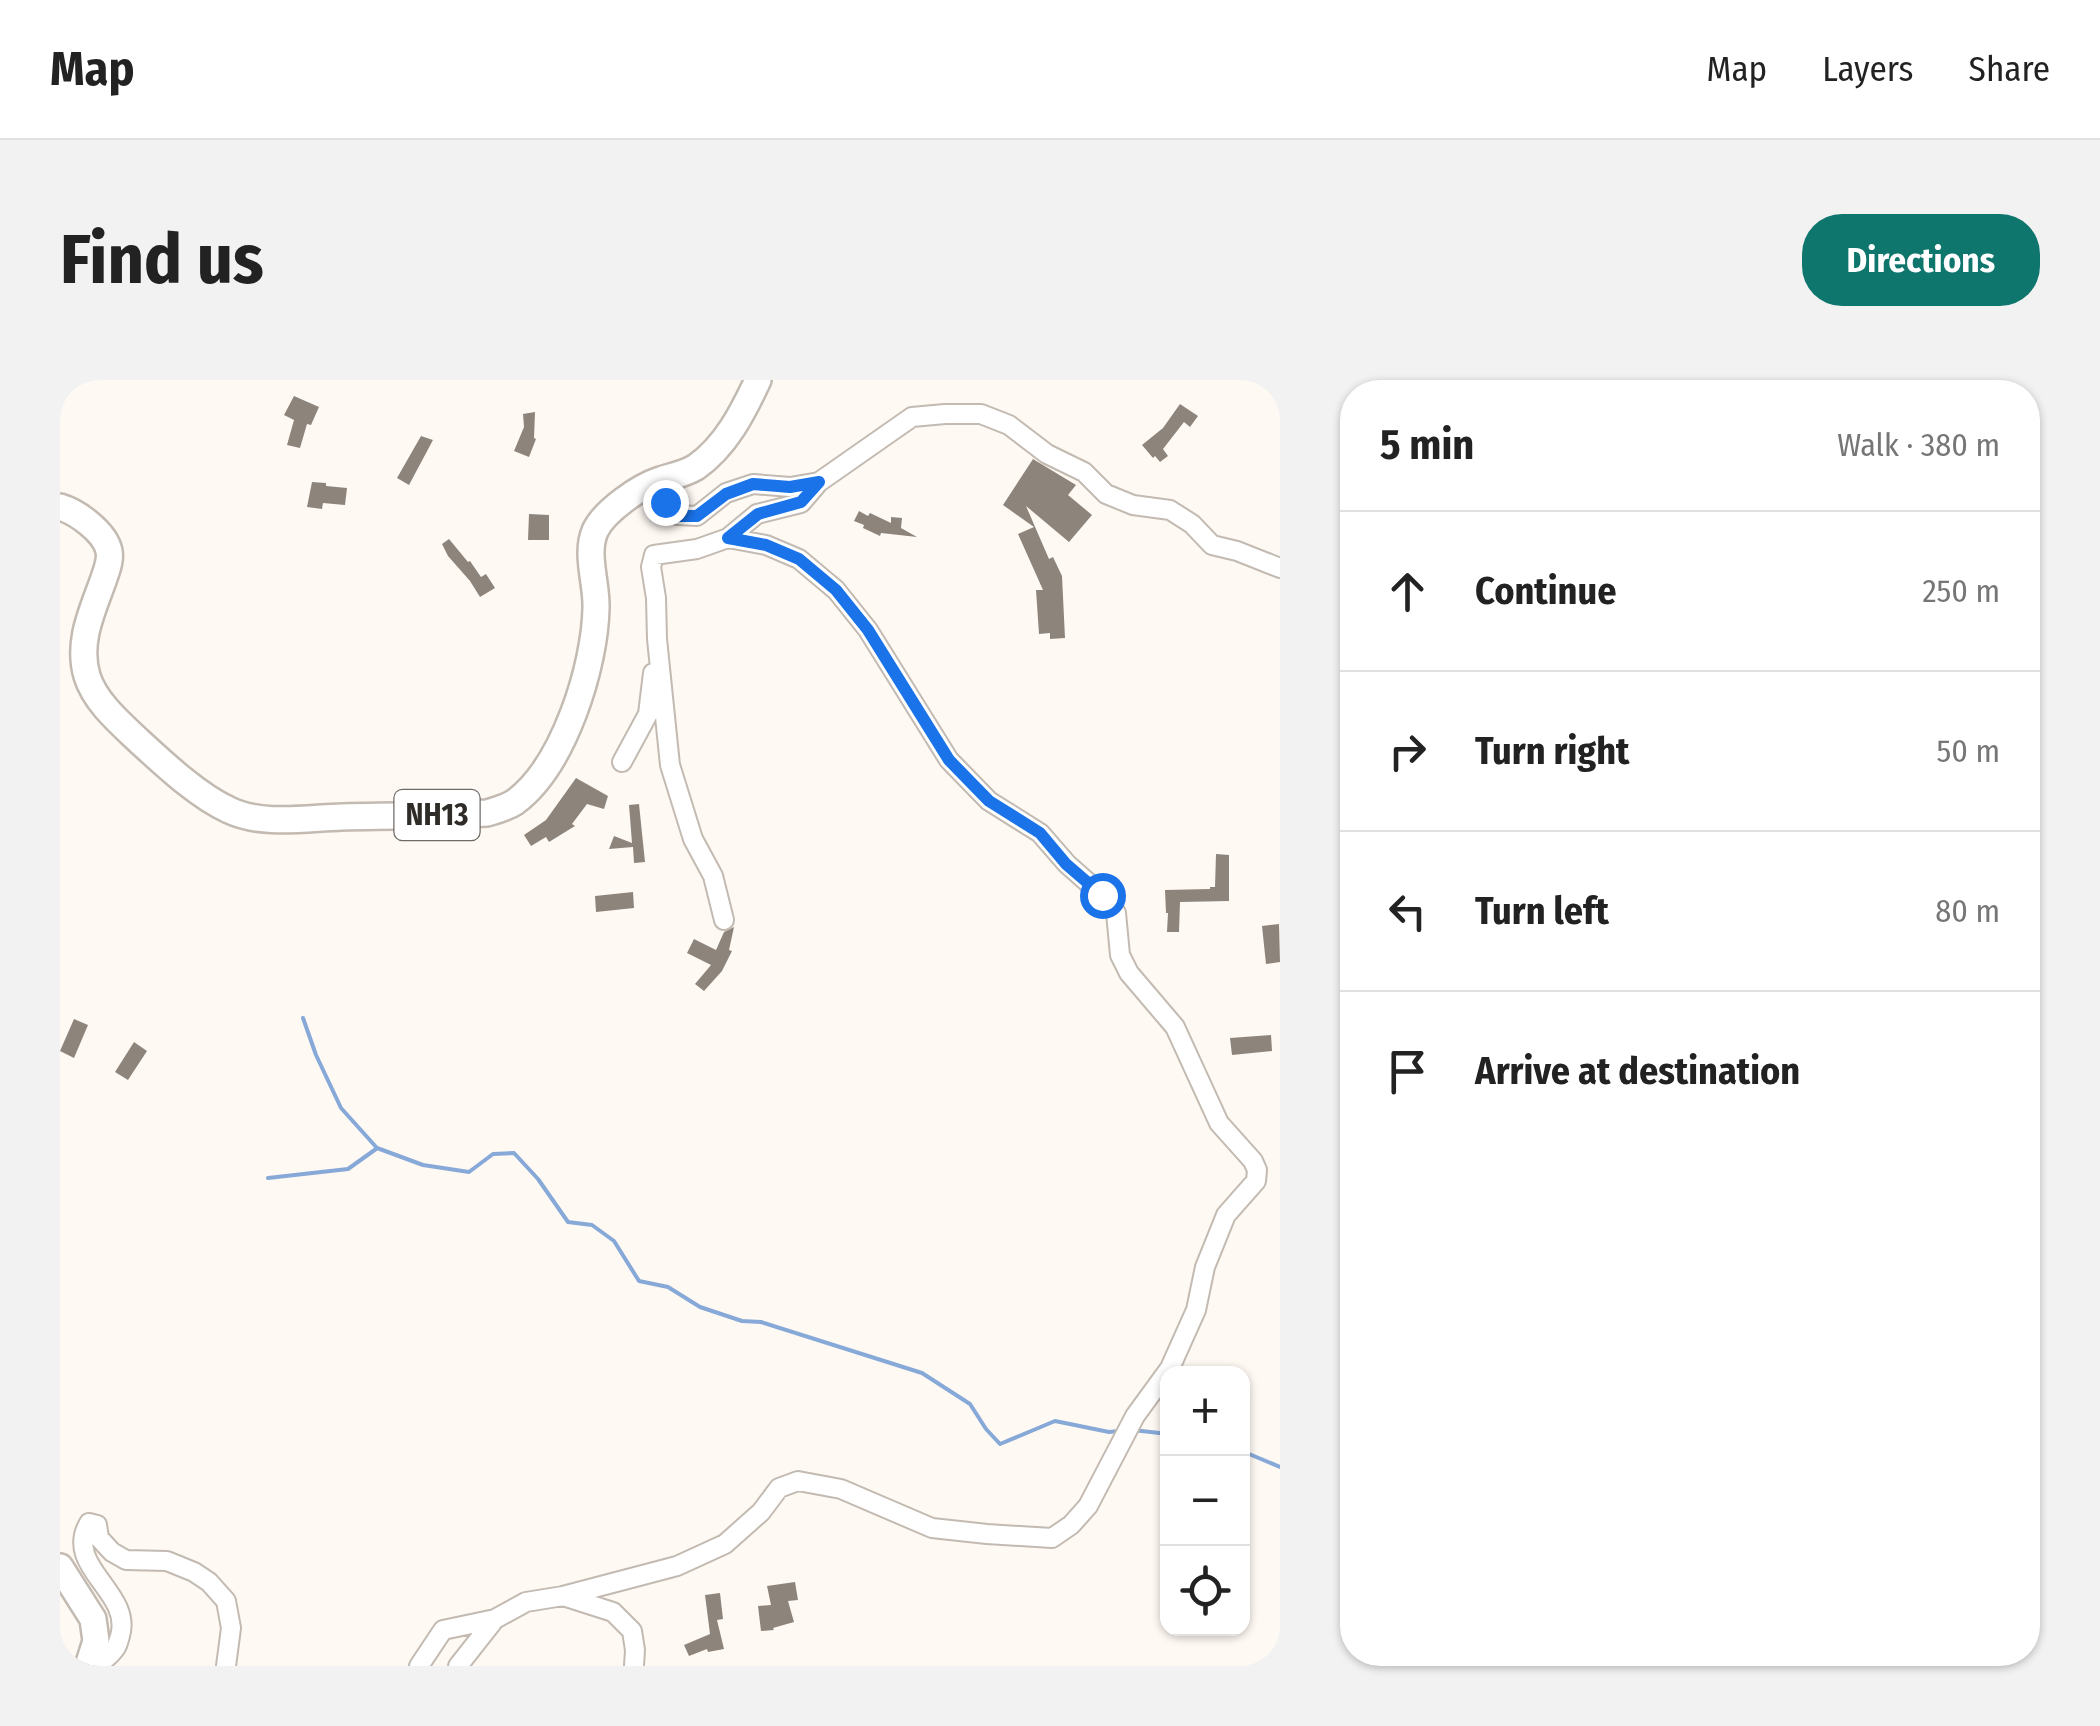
<!DOCTYPE html>
<html lang="en">
<head>
<meta charset="utf-8">
<style>
	:root { --surface:#fff; --page:#f2f2f2; --text:#222; --muted:#767676; --line:#e0e0e0; --accent:#0f766e }
	body { margin:0; font-family:"Fira Sans Condensed",sans-serif; background:var(--page); color:var(--text) }
	.controls { position:absolute; right:30px; bottom:30px; display:grid; overflow:hidden; border-radius:20px; box-shadow:0 2px 8px #0004 }
	.controls button { width:90px; height:90px; display:grid; place-items:center; padding:0; border:0; border-bottom:2px solid var(--line); background:var(--surface); color:var(--text); font:50px sans-serif }
	.stop { position:absolute; width:30px; height:30px; margin:-22px; border:8px solid #1a73e8; border-radius:50%; background:#fff }
	.stop.end { background:#1a73e8; border-color:#fff; box-shadow:0 2px 10px #0008 }
	.list { margin:0; padding:0; list-style:none }
	h2 { display:flex; justify-content:space-between; align-items:center; height:130px; margin:0; padding:0 40px; font-size:42px }
	h2 small { font-size:32px; font-weight:400; color:var(--muted) }
	.list li { display:grid; grid-template-columns:65px 1fr auto; gap:30px; align-items:center; box-sizing:border-box; height:160px; padding:0 40px; border-top:2px solid var(--line) }
	.list b { display:block; font-size:38px; white-space:nowrap }
	.list em { font-size:32px; font-style:normal; color:var(--muted) }
	.icon { flex:none; width:55px; height:55px; fill:none; stroke:currentColor; stroke-width:2; stroke-linecap:round; stroke-linejoin:round }
	.map { position:relative; flex:none; width:1220px; height:1286px; overflow:hidden; border-radius:40px }
	header { display:flex; align-items:center; gap:60px; box-sizing:border-box; height:140px; padding:0 50px; background:var(--surface); border-bottom:2px solid var(--line) }
	header strong { font-size:48px }
	nav { display:flex; gap:55px; margin-inline-start:auto; font-size:35px }
	.intro { display:flex; align-items:center; justify-content:space-between; box-sizing:border-box; height:240px; padding:0 60px }
	h1 { margin:0; font-size:70px }
	.button { padding:25px 45px; border-radius:40px; background:var(--accent); color:#fff; font-size:35px; font-weight:700 }
	main { display:flex; gap:60px; padding:0 60px }
	aside { flex:1; background:var(--surface); border-radius:40px; box-shadow:0 2px 8px #0004 }
	.map>svg:first-child { display:block }
	.lines { fill:none; stroke-linecap:round; stroke-linejoin:round }
	.stream { stroke:#87a9d8; stroke-width:4 }
	.building { fill:#8d857c }
	.minor-casing { stroke:#c3bab1; stroke-width:22 }
	.highway-casing { stroke:#c3bab1; stroke-width:30 }
	.minor { stroke:#fff; stroke-width:18 }
	.highway { stroke:#fff; stroke-width:25 }
	.route { stroke:#1a73e8; stroke-width:12 }
	.labels { text-anchor:middle; dominant-baseline:central; stroke-width:8; stroke-linejoin:round; paint-order:stroke }
	.shield { fill:#fff; stroke:#6d6b68; stroke-width:2.5 }
	.shield-label { font-size:30px; font-weight:bold; fill:#2f2c28 }
</style>
</head>
<body>
<header>
<strong>Map</strong>
<nav><a>Map</a><a>Layers</a><a>Share</a></nav>
</header>
<div class="intro"><h1>Find us</h1><a class="button">Directions</a></div>
<main>
<div class="map">
<svg width="1220" height="1286" viewBox="0 0 1220 1286">
	<rect width="100%" height="100%" fill="#fff9f4"/>
	<g class="lines">
		<path class="stream" d="M 243,638 L 256,675 L 281,728 L 317,768 L 363,785 L 409,792 L 433,774 L 454,773 L 478,799 L 508,842 L 532,845 L 554,861 L 579,901 L 608,907 L 640,927 L 682,941 L 701,942 L 862,993 L 910,1024 L 926,1049 L 940,1064 L 995,1041 L 1049,1052 L 1059,1051
			M 208,798 L 288,789 L 316,769
			M 1073,1050 L 1108,1054
			M 1182,1071 L 1220,1087"/>
	</g>
	<path class="building" d="M 234,16 L 259,27 L 251,45 L 247,44 L 240,68 L 227,65 L 234,40 L 224,35 Z
		M 1120,24 L 1138,36 L 1130,47 L 1124,42 L 1103,69 L 1108,76 L 1100,82 L 1095,76 L 1093,78 L 1082,65 L 1103,48 Z
		M 475,32 L 474,58 L 476,59 L 469,77 L 454,71 L 464,47 L 463,34 Z
		M 361,56 L 373,60 L 349,105 L 337,98 Z
		M 973,79 L 1016,105 L 1008,115 L 1032,135 L 1009,162 L 966,126 L 989,179 L 993,177 L 1002,196 L 1005,258 L 990,259 L 990,253 L 979,254 L 976,210 L 983,210 L 958,154 L 974,147 L 943,125 Z
		M 252,102 L 266,103 L 266,106 L 287,108 L 285,125 L 263,123 L 262,129 L 247,127 Z
		M 799,131 L 808,136 L 810,133 L 831,143 L 831,137 L 842,138 L 841,148 L 857,157 L 821,153 L 820,156 L 803,148 L 804,145 L 794,141 Z
		M 469,134 L 489,135 L 489,160 L 468,160 Z
		M 389,159 L 408,182 L 410,181 L 421,197 L 426,194 L 435,208 L 420,217 L 410,201 L 388,176 L 382,164 Z
		M 516,398 L 548,416 L 544,429 L 527,424 L 512,444 L 515,446 L 489,462 L 486,457 L 471,466 L 464,455 L 486,440 Z
		M 579,424 L 585,482 L 574,483 L 573,467 L 549,469 L 554,456 L 572,463 L 569,425 Z
		M 1156,474 L 1169,475 L 1169,521 L 1120,522 L 1119,552 L 1107,552 L 1108,533 L 1106,533 L 1105,510 L 1150,509 L 1150,507 L 1155,507 Z
		M 573,512 L 574,528 L 536,532 L 535,516 Z
		M 1219,544 L 1220,582 L 1206,584 L 1202,546 Z
		M 674,547 L 669,570 L 672,571 L 662,591 L 644,611 L 635,604 L 651,585 L 627,573 L 634,559 L 656,570 L 664,552 Z
		M 14,639 L 28,645 L 14,678 L 0,671 Z
		M 1211,655 L 1212,671 L 1172,675 L 1170,658 Z
		M 74,662 L 87,671 L 68,700 L 55,692 Z
		M 735,1202 L 738,1220 L 728,1221 L 734,1242 L 713,1248 L 714,1250 L 701,1251 L 698,1226 L 711,1225 L 707,1206 Z
		M 660,1213 L 663,1239 L 657,1240 L 664,1269 L 648,1272 L 647,1269 L 629,1276 L 624,1265 L 650,1254 L 645,1215 Z"/>
	<g class="lines">
		<g class="minor-casing">
			<path id="minor" d="M 599,101 L 605,122 L 617,135 L 637,136 L 666,113 L 693,104 L 730,107 L 759,102 L 852,37 L 885,34 L 921,34 L 949,45 L 987,74 L 1024,92 L 1046,114 L 1073,125 L 1110,130 L 1132,144 L 1152,165 L 1177,171 L 1220,188
				M 562,382 L 588,334 L 593,293
				M 664,540 L 653,496 L 633,459 L 610,385 L 597,259 L 596,218 L 591,187 L 594,175 L 637,169 L 668,158 L 697,134 L 741,123 L 759,102
				M 503,1216 L 617,1186 L 665,1164 L 701,1132 L 719,1108 L 738,1101 L 781,1109 L 872,1148 L 927,1154 L 992,1158 L 1011,1145 L 1028,1126 L 1075,1036 L 1110,988 L 1136,930 L 1145,887 L 1166,835 L 1196,801 L 1197,790 L 1193,781 L 1159,743 L 1115,647 L 1069,593 L 1060,575 L 1056,533 L 1042,515 L 1007,484 L 980,453 L 929,421 L 889,380 L 808,250 L 776,210 L 739,179 L 706,165 L 668,158
				M 37,1286 C 42,1281 50,1276 54,1270 C 58,1266 58,1262 60,1256 C 73,1212 3,1187 29,1143 L 37,1145 L 39,1158 L 52,1172 L 66,1180 L 107,1181 L 134,1192 L 149,1202 L 166,1221 L 171,1248 L 166,1286
				M 359,1286 L 383,1250 L 435,1239 L 466,1222 L 503,1216 L 553,1232 L 572,1251 L 575,1270 L 574,1286
				M 398,1286 L 435,1239"/>
		</g>
		<g class="highway-casing">
			<path id="highway" d="M 0,127 C 17,132 45,152 49,171 C 51,181 46,192 43,201 C 32,232 17,262 27,296 C 35,322 60,343 79,361 C 104,384 138,416 169,430 C 202,446 247,438 282,437 C 330,436 379,436 427,433 C 437,430 446,428 455,422 C 504,386 535,286 536,228 C 537,204 525,174 535,151 C 544,131 579,107 600,100 C 612,96 625,94 636,87 C 666,66 683,32 698,0
				M 0,1187 L 33,1239 L 36,1261 L 28,1286"/>
		</g>
		<use href="#minor" class="minor"/>
		<use href="#highway" class="highway"/>
	</g>
	<g class="lines">
		<path class="route" d="M 605,122 L 617,136 L 637,136 L 666,114 L 693,104 L 730,107 L 759,102 L 741,122 L 698,134 L 668,158 L 706,165 L 739,179 L 776,210 L 808,250 L 889,380 L 929,421 L 980,453 L 1006,484 L 1042,515"/>
	</g>
	<g class="labels">
		<rect class="shield" x="334.5" y="410" width="85" height="50" rx="8"/>
		<g class="shield-label">
			<text x="377" y="435">NH13</text>
		</g>
	</g>
</svg>
<div class="controls">
<button>+</button>
<button>−</button>
<button><svg class="icon" aria-label="locate" viewBox="0 0 24 24"><circle cx="12" cy="12" r="6"/><path d="M12 2v4M12 18v4M2 12h4M18 12h4"/></svg></button>
</div>
<div class="stop" style="left:1042px;top:515px"></div>
<div class="stop end" style="left:605px;top:122px"></div>
</div>
<aside>
<h2>5 min<small>Walk · 380 m</small></h2>
<ul class="list">
<li><svg class="icon" aria-label="ahead" viewBox="0 0 24 24"><path d="M12 20V5M6 11l6-6 6 6"/></svg><div><b>Continue</b></div><em>250 m</em></li>
<li><svg class="icon" aria-label="right" viewBox="0 0 24 24"><path d="M7 20v-9h11M14 6l5 5-5 5"/></svg><div><b>Turn right</b></div><em>50 m</em></li>
<li><svg class="icon" aria-label="left" viewBox="0 0 24 24"><path d="M17 20v-9H6M10 6l-5 5 5 5"/></svg><div><b>Turn left</b></div><em>80 m</em></li>
<li><svg class="icon" aria-label="arrive" viewBox="0 0 24 24"><path d="M6 21V4h12l-3 4 3 4H6"/></svg><div><b>Arrive at destination</b></div></li>
</ul>
</aside>
</main>
</body>
</html>
